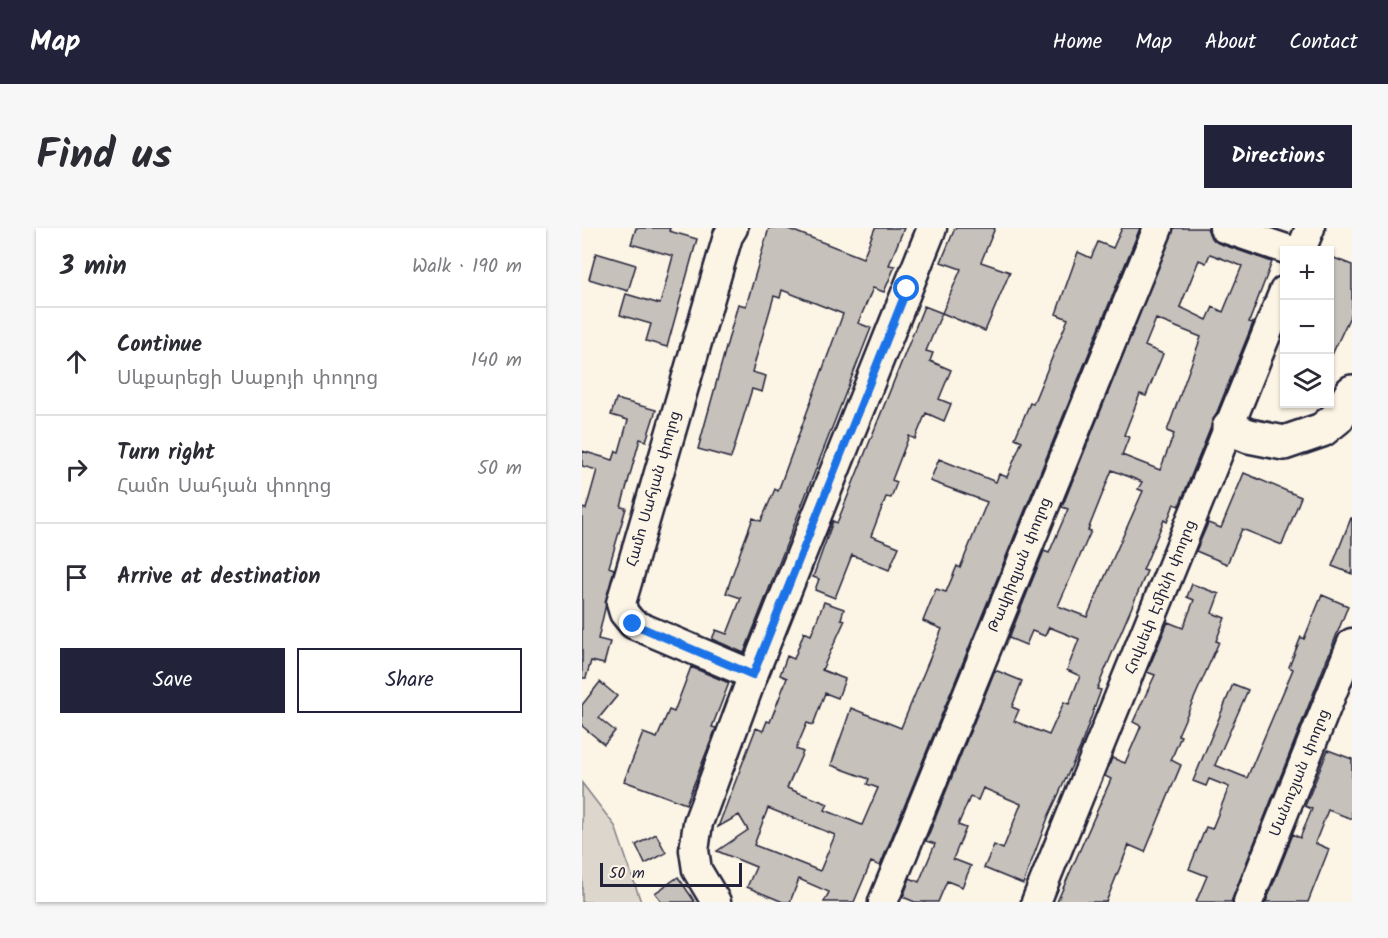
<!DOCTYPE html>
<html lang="en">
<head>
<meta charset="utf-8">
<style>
	:root { --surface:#fff; --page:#f7f7f7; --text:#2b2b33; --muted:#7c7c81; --line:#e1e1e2; --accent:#22223b }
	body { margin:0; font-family:Kalam,"Noto Sans Armenian",sans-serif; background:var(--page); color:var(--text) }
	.controls { position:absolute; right:18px; top:18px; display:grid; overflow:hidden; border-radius:0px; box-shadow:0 2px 4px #0004 }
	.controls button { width:54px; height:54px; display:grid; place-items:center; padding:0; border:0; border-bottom:2px solid var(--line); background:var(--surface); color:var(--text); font:30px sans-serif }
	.scale { position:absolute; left:18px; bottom:15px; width:142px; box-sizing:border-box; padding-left:6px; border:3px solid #22223b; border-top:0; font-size:16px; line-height:21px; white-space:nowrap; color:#22223b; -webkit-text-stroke:4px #fcf5e5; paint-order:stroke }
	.stop { position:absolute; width:18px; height:18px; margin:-14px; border:4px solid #1a73e8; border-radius:50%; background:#fff }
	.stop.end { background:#1a73e8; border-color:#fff; box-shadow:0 2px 6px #0008 }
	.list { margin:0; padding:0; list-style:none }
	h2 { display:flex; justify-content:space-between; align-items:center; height:78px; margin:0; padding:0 24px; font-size:26px }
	h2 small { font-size:20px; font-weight:400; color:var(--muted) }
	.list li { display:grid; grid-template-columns:39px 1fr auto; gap:18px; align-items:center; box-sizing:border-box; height:108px; padding:0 24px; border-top:2px solid var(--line) }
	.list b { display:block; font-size:22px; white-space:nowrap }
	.list p { margin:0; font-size:20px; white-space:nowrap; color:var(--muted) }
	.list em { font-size:20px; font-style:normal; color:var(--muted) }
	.actions { display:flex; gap:12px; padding:18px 24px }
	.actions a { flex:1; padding:14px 0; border:2px solid var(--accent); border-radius:0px; text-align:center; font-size:21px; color:var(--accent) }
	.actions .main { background:var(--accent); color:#fff }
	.icon { flex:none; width:33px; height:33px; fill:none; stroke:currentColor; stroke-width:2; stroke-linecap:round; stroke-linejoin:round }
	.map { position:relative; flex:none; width:770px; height:674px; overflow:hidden; border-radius:0px }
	header { display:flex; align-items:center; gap:36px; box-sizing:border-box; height:84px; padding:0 30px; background:var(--accent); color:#fff }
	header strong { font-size:28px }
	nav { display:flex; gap:33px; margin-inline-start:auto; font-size:21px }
	.intro { display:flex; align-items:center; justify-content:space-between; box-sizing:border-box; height:144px; padding:0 36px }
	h1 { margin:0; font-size:42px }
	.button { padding:15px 27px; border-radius:0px; background:var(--accent); color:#fff; font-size:21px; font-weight:700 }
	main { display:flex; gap:36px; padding:0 36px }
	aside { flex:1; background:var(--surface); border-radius:0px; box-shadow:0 2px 4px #0004 }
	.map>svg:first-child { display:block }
	.green { fill:#dcd6cc; stroke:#7f7c84; stroke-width:1.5 }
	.building { fill:#c6c1bb; stroke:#22223b; stroke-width:1.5; fill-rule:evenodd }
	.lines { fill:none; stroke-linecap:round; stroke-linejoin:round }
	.minor-casing { stroke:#22223b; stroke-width:33 }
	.major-casing { stroke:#22223b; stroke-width:38 }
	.minor { stroke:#fcf5e5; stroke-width:28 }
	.major { stroke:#fcf5e5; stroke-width:33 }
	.route { stroke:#1a73e8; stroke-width:8 }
	.labels { text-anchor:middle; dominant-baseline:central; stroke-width:5; stroke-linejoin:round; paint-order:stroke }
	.street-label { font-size:15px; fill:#22223b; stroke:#fcf5e5 }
</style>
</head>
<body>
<header>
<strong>Map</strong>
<nav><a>Home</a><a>Map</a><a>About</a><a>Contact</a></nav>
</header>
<div class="intro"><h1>Find us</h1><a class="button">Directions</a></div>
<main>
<aside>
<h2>3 min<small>Walk · 190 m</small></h2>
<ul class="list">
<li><svg class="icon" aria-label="ahead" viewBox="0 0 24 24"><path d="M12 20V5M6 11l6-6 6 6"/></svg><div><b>Continue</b><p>Սևքարեցի Սաքոյի փողոց</p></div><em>140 m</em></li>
<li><svg class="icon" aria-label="right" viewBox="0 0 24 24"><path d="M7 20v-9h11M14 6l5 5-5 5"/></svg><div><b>Turn right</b><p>Համո Սահյան փողոց</p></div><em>50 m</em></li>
<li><svg class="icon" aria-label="arrive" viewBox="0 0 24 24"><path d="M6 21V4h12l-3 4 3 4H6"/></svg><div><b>Arrive at destination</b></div></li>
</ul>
<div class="actions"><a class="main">Save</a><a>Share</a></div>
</aside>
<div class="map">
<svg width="770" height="674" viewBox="0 0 770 674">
	<rect width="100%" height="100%" fill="#fcf5e5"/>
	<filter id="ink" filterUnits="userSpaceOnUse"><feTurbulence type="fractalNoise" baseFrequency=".0167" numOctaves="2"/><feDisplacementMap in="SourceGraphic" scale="12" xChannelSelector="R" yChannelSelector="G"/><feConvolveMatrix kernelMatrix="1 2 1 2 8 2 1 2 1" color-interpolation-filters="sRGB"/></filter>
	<g filter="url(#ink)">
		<path class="green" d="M 0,555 L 33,598 L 59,674 L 0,674 Z"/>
		<path class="building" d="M 54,0 L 88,0 L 87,3 L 115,11 L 85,119 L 64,113 L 69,96 L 38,87 L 44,66 L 78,76 L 91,28 L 49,16 Z
			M 187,0 L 204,0 L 281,30 L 293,0 L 322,0 L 307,37 L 313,38 L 302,64 L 291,60 L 276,95 L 289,100 L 162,425 L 130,411 L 134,402 L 145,406 L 159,370 L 144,365 L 159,322 L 171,290 L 179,293 L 193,261 L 196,263 L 261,86 L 200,62 L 198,70 L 192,68 L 170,144 L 184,148 L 180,164 L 170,161 L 149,230 L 116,221 L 156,76 L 164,78 Z
			M 373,0 L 413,0 L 399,34 L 428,44 L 403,103 L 360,85 L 379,41 L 359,34 Z
			M 540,0 L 558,0 L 298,638 L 289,634 L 272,674 L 242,674 L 247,664 L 217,651 L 208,674 L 201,674 L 165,659 L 174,639 L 135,623 L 166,602 L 157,587 L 136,599 L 174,500 L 181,503 L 185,493 L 188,494 L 205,450 L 198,447 L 205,428 L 212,431 L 222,404 L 229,407 L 242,374 L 262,381 L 259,391 L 263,392 L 240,442 L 263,451 L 256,470 L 243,465 L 231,497 L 225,495 L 214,521 L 221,524 L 205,560 L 246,576 L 243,582 L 280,597 L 296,560 L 285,556 L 287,551 L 249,537 L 264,495 L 269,480 L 319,500 L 360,401 L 341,393 L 354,361 L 364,364 L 375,338 L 378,340 L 405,274 L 348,253 L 357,231 L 414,254 L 417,246 L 425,249 L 440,213 L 433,210 L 448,175 L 451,176 L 486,91 L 474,86 L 496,24 L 509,30 L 516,14 L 531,20 ZM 186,580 L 253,607 L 238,643 L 172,617 Z
			M 592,0 L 625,0 L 629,10 L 636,15 L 690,34 L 667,94 L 671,95 L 597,278 L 592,276 L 585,294 L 582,292 L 561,342 L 565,343 L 515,461 L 519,462 L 498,520 L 467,587 L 441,656 L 402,640 L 412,617 L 421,621 L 439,576 L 401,560 L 396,572 L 388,569 L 376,597 L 384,600 L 371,631 L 389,638 L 380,659 L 365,653 L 356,674 L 333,674 L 321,669 L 328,650 L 337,654 L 353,616 L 344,613 L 413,442 L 440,453 L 430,479 L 437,482 L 432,493 L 467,507 L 482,474 L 487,476 L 498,448 L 485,442 L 497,411 L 467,399 L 463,408 L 450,403 L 444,417 L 427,410 L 462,323 L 467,325 L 486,281 L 480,279 ZM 628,26 L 660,38 L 641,84 L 631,79 L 625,92 L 598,79 L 617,32 L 624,35 ZM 574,91 L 619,109 L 585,203 L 592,206 L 578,242 L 540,227 L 547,209 L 542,207 L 558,166 L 564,168 L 581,126 L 563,118 ZM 530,242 L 560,254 L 556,261 L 561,263 L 505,389 L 476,378 L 509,303 L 506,302 Z
			M 14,25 L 54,37 L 46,63 L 7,51 Z
			M 747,28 L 770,37 L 770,84 L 747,133 Z
			M 342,78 L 360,85 L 344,123 L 351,125 L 348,133 L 369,142 L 357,171 L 369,176 L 362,193 L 344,185 L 333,211 L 327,208 L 310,252 L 315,254 L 309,270 L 304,269 L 289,308 L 317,319 L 307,342 L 270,327 L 253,370 L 233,362 L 237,351 L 231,349 L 251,293 L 255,295 Z
			M 34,171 L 74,182 L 64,213 L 58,211 L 39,279 L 44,280 L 27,339 L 32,341 L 16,411 L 28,414 L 22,436 L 9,433 L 4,450 L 0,450 L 0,280 L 4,281 L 15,242 L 0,238 L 0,223 L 31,232 L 34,223 L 37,224 L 46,192 L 29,187 Z
			M 662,245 L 719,269 L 700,317 L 660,301 L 645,336 L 614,323 L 626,295 L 639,300 Z
			M 769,290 L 770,290 L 770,346 L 750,338 Z
			M 610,356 L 637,366 L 630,385 L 643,390 L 634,413 L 637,414 L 596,507 L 599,508 L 589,532 L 599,537 L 563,624 L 547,617 L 524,674 L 475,674 L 529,551 L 523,548 L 530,530 L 543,535 L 559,498 L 551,494 L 573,447 L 565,444 L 586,394 L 601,400 L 612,372 L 605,369 Z
			M 740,367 L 766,378 L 649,674 L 614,674 L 625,648 L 607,641 L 624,599 L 630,601 L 647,559 L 627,551 L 624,558 L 611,553 L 651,456 L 666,462 L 633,537 L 665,550 L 711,441 L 707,439 L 719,409 L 722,411 Z
			M 109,439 L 147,455 L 130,499 L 134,500 L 104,576 L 42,553 L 61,505 L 75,510 L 87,482 L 92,484 Z
			M 18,454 L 35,468 L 17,490 L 33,503 L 22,516 L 0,498 L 0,477 Z
			M 746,522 L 770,531 L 770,591 L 746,582 L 733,615 L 747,621 L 726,674 L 684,674 L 711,606 L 718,610 L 730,581 L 723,578 Z
			M 74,606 L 84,625 L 63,636 L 54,617 Z
			M 96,649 L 113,674 L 80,674 L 73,665 Z"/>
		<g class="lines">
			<g class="minor-casing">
				<path id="minor" d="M 151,0 L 146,8 L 39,375 L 42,385 L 51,396 L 171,447
					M 642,0 L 707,22
					M 719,22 L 728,0
					M 134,674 L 115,642 L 112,622 L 116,595 L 171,447 L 350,0
					M 301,674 L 576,0
					M 454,674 L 702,63
					M 666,674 L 770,415"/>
			</g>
			<g class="major-casing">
				<path id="major" d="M 647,200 L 667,208 L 702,215 L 740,202 L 755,190 L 770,164"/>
			</g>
			<use href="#minor" class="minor"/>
			<use href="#major" class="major"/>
		</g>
	</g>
	<g class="lines" filter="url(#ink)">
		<path class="route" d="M 51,396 L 171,447 L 325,61"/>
	</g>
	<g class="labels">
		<g class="street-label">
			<text transform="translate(72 261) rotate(-74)">Համո Սահյան փողոց</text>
			<text transform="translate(438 337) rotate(-68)">Թավրիզյան փողոց</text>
			<text transform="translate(579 369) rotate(-68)">Հովսեփ Էմինի փողոց</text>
			<text transform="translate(718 545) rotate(-68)">Մանուշյան փողոց</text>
		</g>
	</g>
</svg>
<div class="controls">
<button>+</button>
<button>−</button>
<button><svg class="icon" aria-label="layers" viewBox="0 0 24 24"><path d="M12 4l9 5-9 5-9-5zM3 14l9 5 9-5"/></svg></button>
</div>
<div class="scale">50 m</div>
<div class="stop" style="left:325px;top:61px"></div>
<div class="stop end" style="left:51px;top:396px"></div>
</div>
</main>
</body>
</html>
